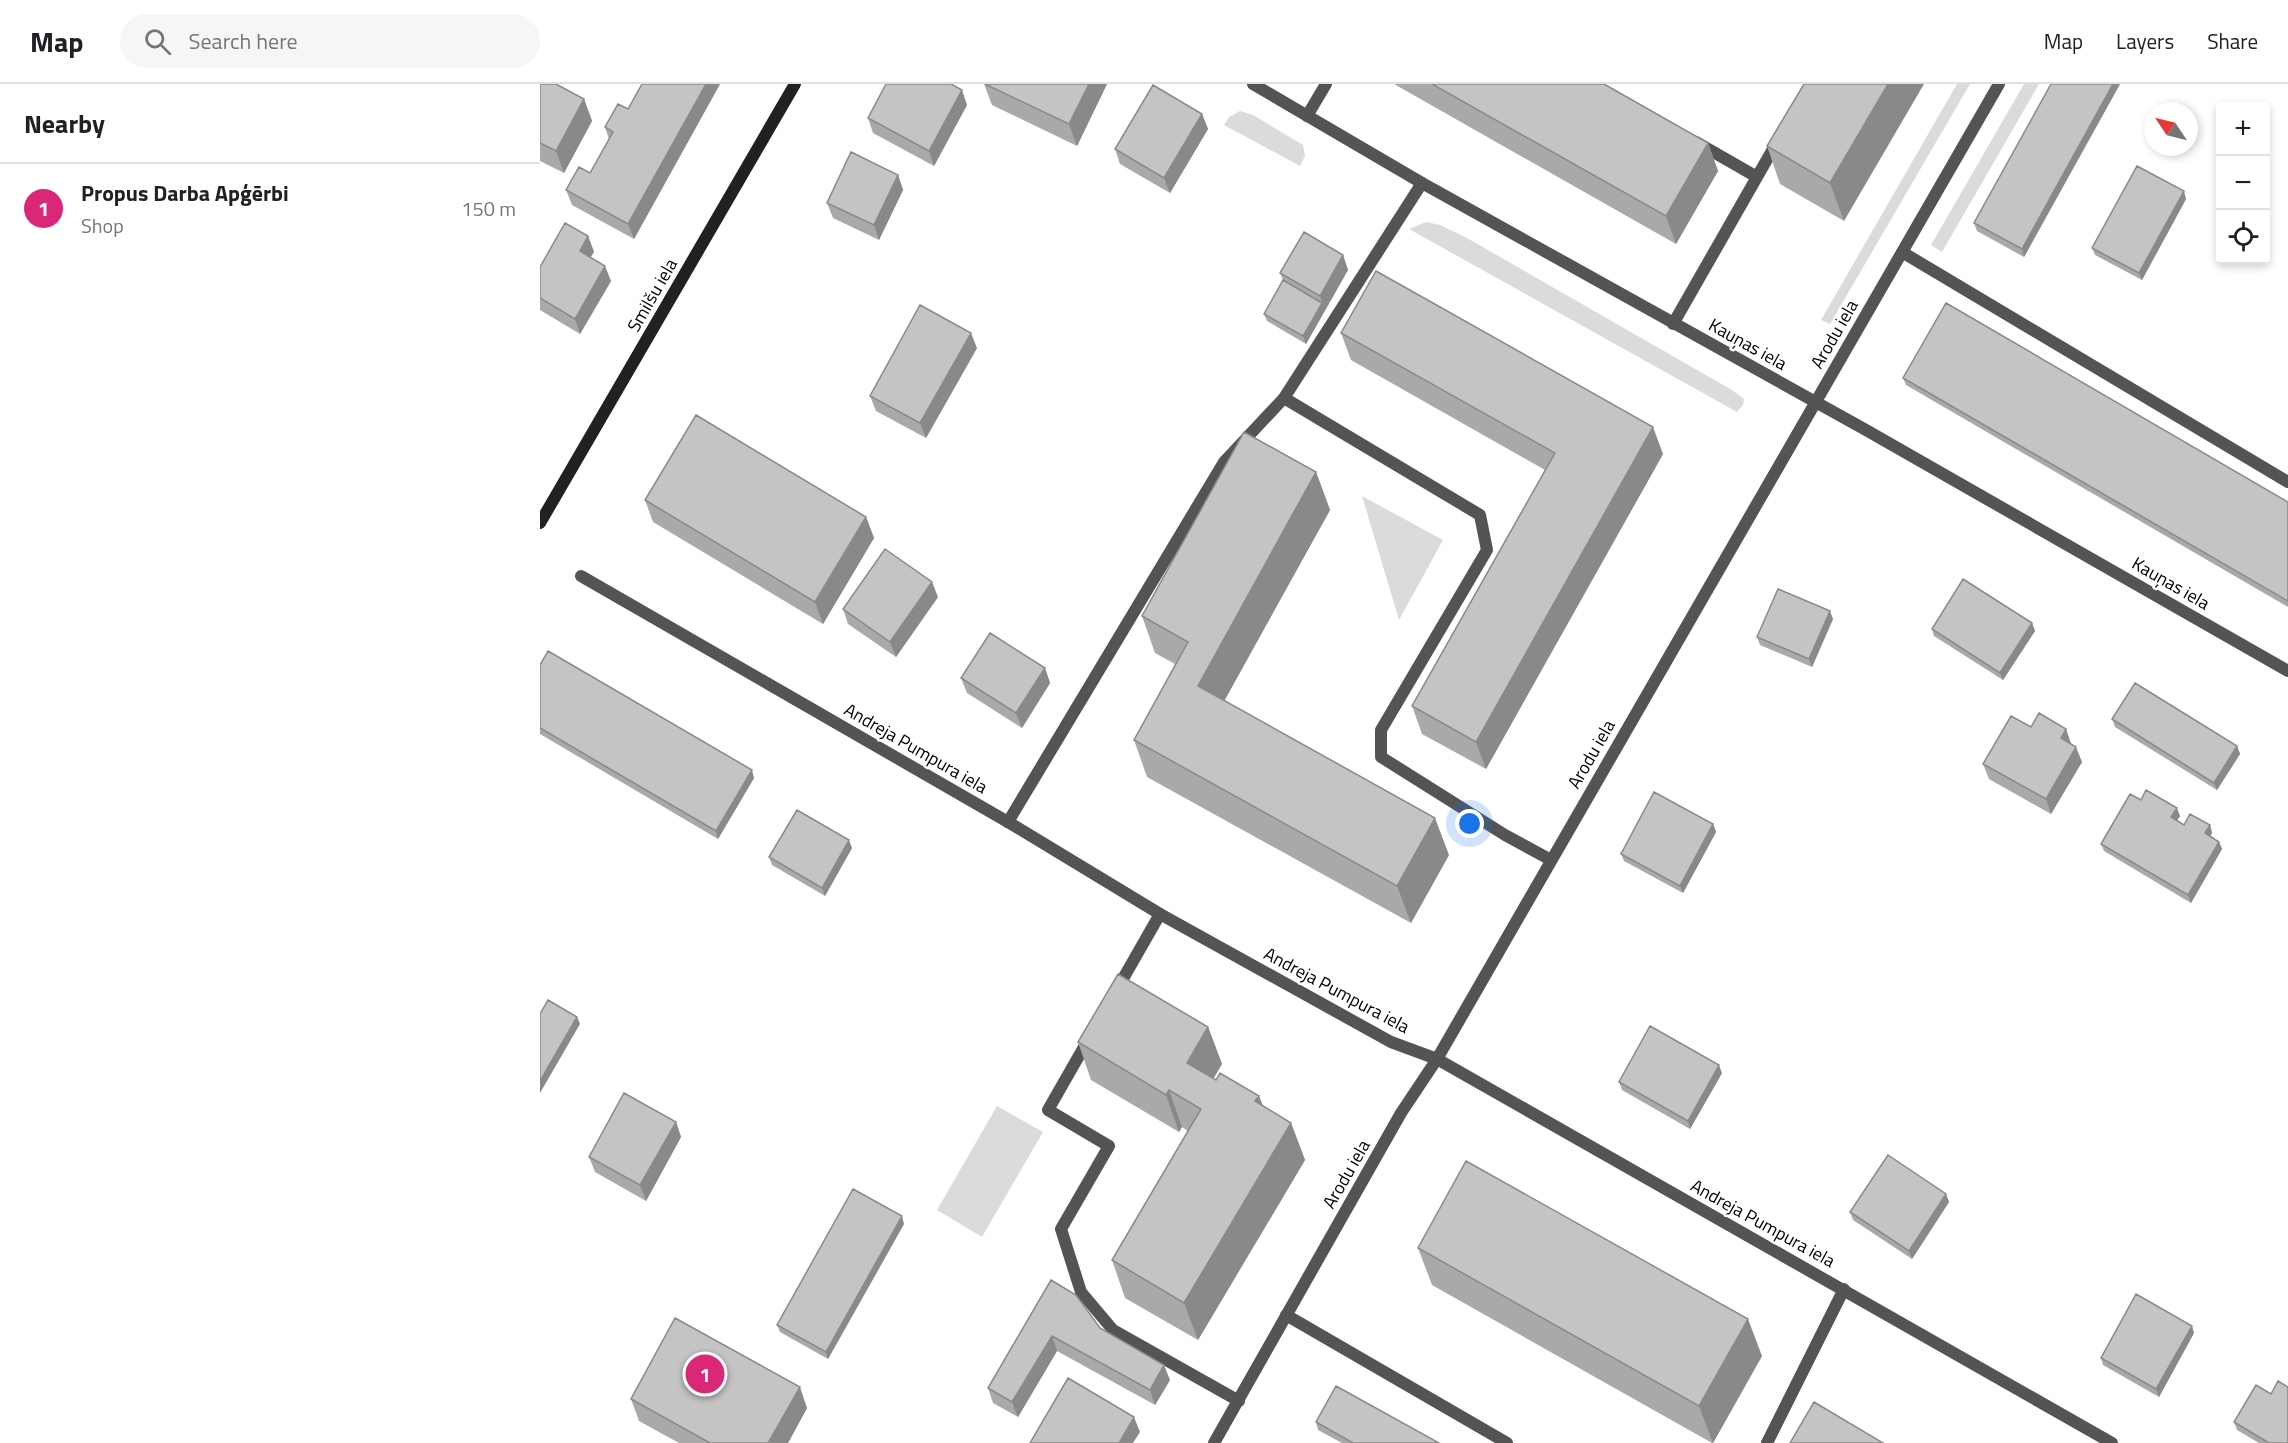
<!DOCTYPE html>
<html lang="en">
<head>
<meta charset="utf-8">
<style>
	:root { --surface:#fff; --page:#f6f6f6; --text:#202124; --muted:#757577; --line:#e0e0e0; --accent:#db2777 }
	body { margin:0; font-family:"Titillium Web",sans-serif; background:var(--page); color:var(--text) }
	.controls { position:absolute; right:18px; top:18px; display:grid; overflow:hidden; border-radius:6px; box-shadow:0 3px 9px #0003 }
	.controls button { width:54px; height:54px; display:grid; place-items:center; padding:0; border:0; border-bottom:2px solid var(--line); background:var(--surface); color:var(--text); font:30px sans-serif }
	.compass { position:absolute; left:1604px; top:18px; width:54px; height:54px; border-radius:50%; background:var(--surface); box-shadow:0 3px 9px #0003; rotate:305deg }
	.you { position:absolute; left:930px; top:740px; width:21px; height:21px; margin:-15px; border:4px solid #fff; border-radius:50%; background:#1a73e8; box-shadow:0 0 0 9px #1a73e833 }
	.badge { display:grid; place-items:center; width:39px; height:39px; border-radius:50%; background:var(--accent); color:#fff; font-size:20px; font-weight:700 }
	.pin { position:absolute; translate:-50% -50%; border:3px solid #fff; box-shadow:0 2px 6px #0006 }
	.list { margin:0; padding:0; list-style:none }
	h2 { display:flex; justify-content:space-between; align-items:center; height:78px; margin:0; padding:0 24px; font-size:26px }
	h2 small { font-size:20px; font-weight:400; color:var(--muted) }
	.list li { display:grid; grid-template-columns:39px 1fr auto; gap:18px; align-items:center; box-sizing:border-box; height:90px; padding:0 24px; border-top:2px solid var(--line) }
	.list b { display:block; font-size:22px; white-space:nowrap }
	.list p { margin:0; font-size:20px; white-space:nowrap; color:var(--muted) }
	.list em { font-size:20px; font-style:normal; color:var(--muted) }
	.icon { flex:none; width:33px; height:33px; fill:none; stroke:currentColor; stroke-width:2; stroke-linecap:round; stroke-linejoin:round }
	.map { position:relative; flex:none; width:1748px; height:1359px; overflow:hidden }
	header { display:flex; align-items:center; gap:36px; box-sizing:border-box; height:84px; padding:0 30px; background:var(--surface); border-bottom:2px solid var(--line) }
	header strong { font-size:28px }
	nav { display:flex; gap:33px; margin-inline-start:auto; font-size:21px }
	.search { width:420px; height:54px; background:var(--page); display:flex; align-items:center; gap:15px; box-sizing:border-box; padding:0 21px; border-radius:33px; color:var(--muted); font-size:22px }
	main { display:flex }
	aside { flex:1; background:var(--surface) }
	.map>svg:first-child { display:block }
	.green { fill:#dbdbdb }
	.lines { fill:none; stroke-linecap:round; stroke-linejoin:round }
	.lane { stroke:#545454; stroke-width:12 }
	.street { stroke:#545454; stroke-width:12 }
	.secondary { stroke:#212121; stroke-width:12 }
	.wall { fill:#a9a9a9 }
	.shaded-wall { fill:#898989 }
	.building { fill:#c4c4c4; stroke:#898989; stroke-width:1.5 }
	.labels { text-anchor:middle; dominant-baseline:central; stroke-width:5; stroke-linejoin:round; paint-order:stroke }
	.street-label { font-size:18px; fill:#000; stroke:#fff }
</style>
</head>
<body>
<header>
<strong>Map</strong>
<div class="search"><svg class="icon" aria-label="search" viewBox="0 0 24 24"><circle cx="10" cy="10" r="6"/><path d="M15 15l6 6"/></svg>Search here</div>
<nav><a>Map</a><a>Layers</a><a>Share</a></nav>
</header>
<main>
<aside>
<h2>Nearby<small></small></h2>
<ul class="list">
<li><span class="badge">1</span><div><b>Propus Darba Apģērbi</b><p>Shop</p></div><em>150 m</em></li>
</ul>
</aside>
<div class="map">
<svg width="1748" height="1359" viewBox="0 0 1748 1359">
	<rect width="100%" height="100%" fill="#fff"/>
	<path class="green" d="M 1417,0 L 1430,0 L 1290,240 L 1281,236 Z
		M 1484,0 L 1499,0 L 1402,168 L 1391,161 Z
		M 700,27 L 713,31 L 763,61 L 765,72 L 760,82 L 684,41 L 689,33 Z
		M 886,138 L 900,141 L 927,154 L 1192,306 L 1204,315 L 1203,321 L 1197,328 L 869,145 Z
		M 822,412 L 903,456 L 859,536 Z
		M 457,1022 L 503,1048 L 442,1153 L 397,1126 Z"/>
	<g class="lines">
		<path class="lane" d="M 1156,58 L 1217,93
			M 1133,240 L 1237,58
			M 744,314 L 940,431 L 947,466 L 841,646 L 841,673 L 965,751 L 1011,776
			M 468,738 L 684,378 L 744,314 L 882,99
			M 576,907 L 620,830
			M 548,956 L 508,1026 L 569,1062 L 521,1145 L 541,1208 L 573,1246 L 699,1317"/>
		<path class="street" d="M 713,0 L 882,99 L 1326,346 L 1748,587
			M 767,32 L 786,0
			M 1362,168 L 1748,398
			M 41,492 L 468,738 L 620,830 L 851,958 L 897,975 L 1572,1359
			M 746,1231 L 967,1359
			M 674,1359 L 861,1029 L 897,975 L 1459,0
			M 1227,1359 L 1304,1205"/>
		<path class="secondary" d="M 0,439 L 255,0"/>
	</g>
	<path class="wall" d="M 0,0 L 44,15 L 52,37 L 24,89 L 0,77 Z
		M 102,0 L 180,0 L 94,155 L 32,121 L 26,106 L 50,89 L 69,55 L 65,43 L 88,25 Z
		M 444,0 L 567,0 L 537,62 L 452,21 Z
		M 854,0 L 1064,0 L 1168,59 L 1178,87 L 1136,160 Z
		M 1264,0 L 1304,137 L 1240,100 L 1227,62 Z
		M 1511,0 L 1580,0 L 1484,173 L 1437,147 L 1434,139 Z
		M 427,21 L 394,82 L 333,49 L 328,34 Z
		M 662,30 L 668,45 L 630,109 L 580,80 L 575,65 Z
		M 358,91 L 363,106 L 339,156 L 293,134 L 287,119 Z
		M 1646,115 L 1602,196 L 1555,171 L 1552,164 Z
		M 48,152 L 54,168 L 50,173 L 71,197 L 40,250 L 0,226 L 0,183 Z
		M 803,171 L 808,186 L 766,260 L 727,237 L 724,230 L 743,196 L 740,189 Z
		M 801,249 L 1123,370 L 946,685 L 882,650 L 872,622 L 1005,386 L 811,276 Z
		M 437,264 L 386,354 L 336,327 L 330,312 Z
		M 1363,294 L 1748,418 L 1748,523 L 1366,301 Z
		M 776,388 L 790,426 L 684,617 L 909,771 L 871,839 L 607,693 L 594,656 L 635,580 L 615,569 L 602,532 Z
		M 105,416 L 326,433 L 334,454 L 283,540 L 113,438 Z
		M 398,513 L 356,573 L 308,540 L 303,525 Z
		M 1293,535 L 1272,583 L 1220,561 L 1217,553 Z
		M 1492,539 L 1495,547 L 1463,596 L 1394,552 L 1392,545 Z
		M 0,581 L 214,694 L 178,755 L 0,650 Z
		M 505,584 L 510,599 L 482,644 L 427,609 L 421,594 Z
		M 1572,635 L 1697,662 L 1700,670 L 1677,706 L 1575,643 Z
		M 1491,643 L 1526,645 L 1531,660 L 1542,678 L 1511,730 L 1449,695 L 1443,680 Z
		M 1601,716 L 1640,732 L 1637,736 L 1644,741 L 1670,741 L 1672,749 L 1670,752 L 1679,758 L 1682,765 L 1651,819 L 1564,767 L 1561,760 Z
		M 1173,740 L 1176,748 L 1143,809 L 1084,777 L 1081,770 Z
		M 312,764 L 285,812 L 232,781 L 229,773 Z
		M 668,943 L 682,980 L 673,994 L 719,1012 L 723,1022 L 751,1039 L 765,1076 L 658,1256 L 585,1214 L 572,1176 L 648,1047 L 642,1043 L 639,1048 L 551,996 L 538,958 Z
		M 1182,989 L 1150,1045 L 1082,1006 L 1079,998 Z
		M 136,1038 L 141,1053 L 106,1117 L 55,1088 L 49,1073 Z
		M 1406,1110 L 1409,1118 L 1372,1175 L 1313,1136 L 1310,1128 Z
		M 364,1140 L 288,1275 L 240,1248 L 237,1241 Z
		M 878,1164 L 1222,1272 L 1173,1359 L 1172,1359 L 892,1201 Z
		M 511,1196 L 560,1244 L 630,1296 L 615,1321 L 517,1267 L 478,1333 L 453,1319 L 448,1304 Z
		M 1654,1249 L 1619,1313 L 1563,1281 L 1561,1274 Z
		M 1731,1310 L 1748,1359 L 1719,1359 L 1697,1346 L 1694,1338 Z
		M 91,1315 L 267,1324 L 248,1359 L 139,1359 L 99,1337 Z
		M 776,1338 L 899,1359 L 802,1359 L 778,1346 Z"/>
	<path class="shaded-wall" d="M 166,0 L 180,0 L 94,155 L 88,140 Z
		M 549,0 L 567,0 L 537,62 L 529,40 Z
		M 1348,0 L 1384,0 L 1304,137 L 1290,99 Z
		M 1573,0 L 1580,0 L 1484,173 L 1482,165 Z
		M 422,6 L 427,21 L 394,82 L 389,67 Z
		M 44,15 L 52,37 L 24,89 L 16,67 Z
		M 662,30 L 668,45 L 630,109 L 624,94 Z
		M 1168,59 L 1178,87 L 1136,160 L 1126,132 Z
		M 358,91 L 363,106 L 339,156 L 334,141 Z
		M 1644,107 L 1646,115 L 1602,196 L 1599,189 Z
		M 48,152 L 54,168 L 45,182 L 40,167 Z
		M 803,171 L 808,186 L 766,260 L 763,252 L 782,219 L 780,212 Z
		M 65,182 L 71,197 L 40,250 L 35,235 Z
		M 431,249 L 437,264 L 386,354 L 380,339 Z
		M 1113,343 L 1123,370 L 946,685 L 936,658 Z
		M 776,388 L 790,426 L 672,639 L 658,602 Z
		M 326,433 L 334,454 L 283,540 L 275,518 Z
		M 392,498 L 398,513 L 356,573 L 350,558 Z
		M 1290,527 L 1293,535 L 1272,583 L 1269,575 Z
		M 1492,539 L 1495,547 L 1463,596 L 1460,589 Z
		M 505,584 L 510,599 L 482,644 L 476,629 Z
		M 1526,645 L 1531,660 L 1526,669 L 1521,654 Z
		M 1697,662 L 1700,670 L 1677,706 L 1674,699 Z
		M 1536,663 L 1542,678 L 1511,730 L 1506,715 Z
		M 212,686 L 214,694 L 178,755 L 176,747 Z
		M 1637,724 L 1640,732 L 1634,741 L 1631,733 Z
		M 895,734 L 909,771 L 871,839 L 857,802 Z
		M 1173,740 L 1176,748 L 1143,809 L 1140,802 Z
		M 1670,741 L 1672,749 L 1668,757 L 1665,749 Z
		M 309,756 L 312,764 L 285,812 L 282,804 Z
		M 1679,758 L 1682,765 L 1651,819 L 1648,811 Z
		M 37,933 L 40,940 L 0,1009 L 0,997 Z
		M 668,943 L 682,980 L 661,1016 L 647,979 Z
		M 1179,981 L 1182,989 L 1150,1045 L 1148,1037 Z
		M 629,1006 L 642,1043 L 639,1048 L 626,1011 Z
		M 719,1012 L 733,1049 L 715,1017 Z
		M 136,1038 L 141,1053 L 106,1117 L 100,1101 Z
		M 751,1039 L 765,1076 L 658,1256 L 644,1219 Z
		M 1406,1110 L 1409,1118 L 1372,1175 L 1369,1167 Z
		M 362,1132 L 364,1140 L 288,1275 L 286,1268 Z
		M 1208,1235 L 1222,1272 L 1173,1359 L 1159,1322 Z
		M 1652,1242 L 1654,1249 L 1619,1313 L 1616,1305 Z
		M 512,1252 L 517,1267 L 478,1333 L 472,1318 Z
		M 624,1281 L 630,1296 L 615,1321 L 610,1306 Z
		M 260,1303 L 267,1324 L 248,1359 L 228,1359 Z
		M 594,1333 L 600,1348 L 593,1359 L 579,1359 Z"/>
	<path class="building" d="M 0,0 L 16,0 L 44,15 L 16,67 L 0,59 Z
		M 102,0 L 166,0 L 88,140 L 26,106 L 39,83 L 50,89 L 73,48 L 65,43 L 78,20 L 88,25 Z
		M 346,0 L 411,0 L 422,6 L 389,67 L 328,34 Z
		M 445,0 L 549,0 L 529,40 Z
		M 892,0 L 1064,0 L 1168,59 L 1126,132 Z
		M 1264,0 L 1348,0 L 1290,99 L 1227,62 Z
		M 1511,0 L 1573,0 L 1482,165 L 1434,139 Z
		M 613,1 L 662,30 L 624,94 L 575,65 Z
		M 311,68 L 358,91 L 334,141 L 287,119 Z
		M 1597,82 L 1644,107 L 1599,189 L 1552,164 Z
		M 25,139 L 48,152 L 40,167 L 65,182 L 35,235 L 0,214 L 0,183 Z
		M 764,148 L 803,171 L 780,212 L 740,189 Z
		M 836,187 L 1113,343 L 936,658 L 872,622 L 1015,369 L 801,249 Z
		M 743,196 L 782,219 L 763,252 L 724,230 Z
		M 1406,219 L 1748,418 L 1748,517 L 1363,294 Z
		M 380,221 L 431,249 L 380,339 L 330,312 Z
		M 156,331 L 326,433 L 275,518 L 105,416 Z
		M 704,348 L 776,388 L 658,602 L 895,734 L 857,802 L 594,656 L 648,558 L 602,532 Z
		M 345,465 L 392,498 L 350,558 L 303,525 Z
		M 1423,495 L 1492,539 L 1460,589 L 1392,545 Z
		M 1238,505 L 1290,527 L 1269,575 L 1217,553 Z
		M 450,549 L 505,584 L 476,629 L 421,594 Z
		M 8,567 L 212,686 L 176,747 L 0,644 L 0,581 Z
		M 1595,599 L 1697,662 L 1674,699 L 1572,635 Z
		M 1499,629 L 1526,645 L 1521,654 L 1536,663 L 1506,715 L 1443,680 L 1471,632 L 1491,643 Z
		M 1606,706 L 1637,724 L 1631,733 L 1644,741 L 1650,730 L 1670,741 L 1665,749 L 1679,758 L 1648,811 L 1561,760 L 1590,710 L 1601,716 Z
		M 1114,708 L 1173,740 L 1140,802 L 1081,770 Z
		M 257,726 L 309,756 L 282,804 L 229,773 Z
		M 578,890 L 668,943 L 647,979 L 676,996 L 680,989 L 719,1012 L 715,1017 L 751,1039 L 644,1219 L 572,1176 L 661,1025 L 629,1006 L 626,1011 L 538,958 Z
		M 8,916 L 37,933 L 0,997 L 0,930 Z
		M 1110,942 L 1179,981 L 1148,1037 L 1079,998 Z
		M 84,1009 L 136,1038 L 100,1101 L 49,1073 Z
		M 1348,1071 L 1406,1110 L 1369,1167 L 1310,1128 Z
		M 926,1077 L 1208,1235 L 1159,1322 L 878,1164 Z
		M 313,1105 L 362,1132 L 286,1268 L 237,1241 Z
		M 511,1196 L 536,1211 L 560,1244 L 624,1281 L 610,1306 L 512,1252 L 472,1318 L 448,1304 Z
		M 1596,1210 L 1652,1242 L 1616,1305 L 1561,1274 Z
		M 135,1234 L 260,1303 L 228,1359 L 170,1359 L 91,1315 Z
		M 528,1294 L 594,1333 L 579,1359 L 490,1359 Z
		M 1738,1297 L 1748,1303 L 1748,1359 L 1729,1359 L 1694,1338 L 1716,1301 L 1731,1310 Z
		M 796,1302 L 899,1359 L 813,1359 L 776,1338 Z
		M 1274,1318 L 1343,1359 L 1250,1359 Z"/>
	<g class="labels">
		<g class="street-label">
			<text transform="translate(112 211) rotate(-60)">Smilšu iela</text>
			<text transform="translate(1294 250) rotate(-60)">Arodu iela</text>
			<text transform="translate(1208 260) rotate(29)">Kauņas iela</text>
			<text transform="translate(1631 499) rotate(30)">Kauņas iela</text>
			<text transform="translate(376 664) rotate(30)">Andreja Pumpura iela</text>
			<text transform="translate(1051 670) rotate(-60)">Arodu iela</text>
			<text transform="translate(797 906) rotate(28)">Andreja Pumpura iela</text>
			<text transform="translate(806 1090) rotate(-60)">Arodu iela</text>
			<text transform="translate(1223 1139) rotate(29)">Andreja Pumpura iela</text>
		</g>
	</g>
</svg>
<div class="controls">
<button>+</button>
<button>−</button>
<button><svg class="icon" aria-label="locate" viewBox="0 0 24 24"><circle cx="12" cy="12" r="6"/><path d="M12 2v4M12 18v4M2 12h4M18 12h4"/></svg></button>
</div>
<svg class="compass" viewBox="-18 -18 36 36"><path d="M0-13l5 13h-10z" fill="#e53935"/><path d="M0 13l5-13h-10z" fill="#757577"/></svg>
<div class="you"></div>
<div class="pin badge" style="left:165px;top:1290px">1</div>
</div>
</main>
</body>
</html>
